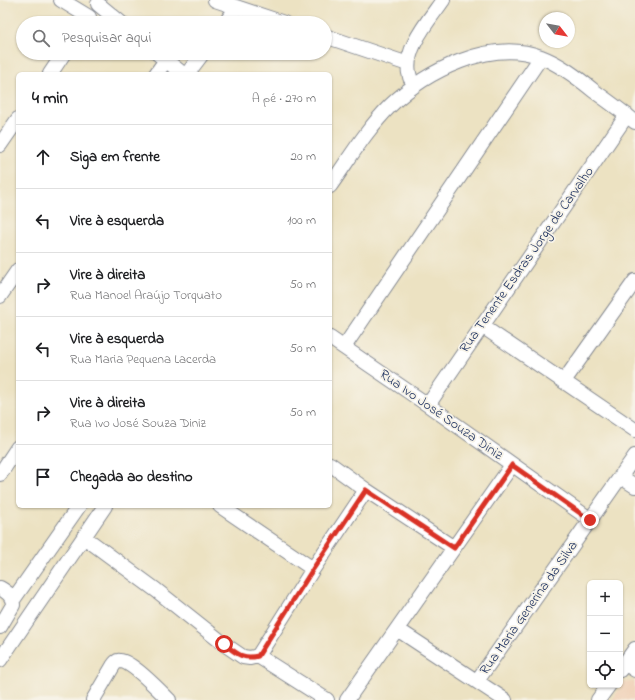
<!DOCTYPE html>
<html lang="pt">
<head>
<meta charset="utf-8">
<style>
	:root { --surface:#fff; --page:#f2f2f2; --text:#202124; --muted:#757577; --line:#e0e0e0 }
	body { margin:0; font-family:"Indie Flower",sans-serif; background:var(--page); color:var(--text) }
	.controls { position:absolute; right:12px; bottom:12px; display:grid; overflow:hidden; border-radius:6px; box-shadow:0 1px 3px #0004 }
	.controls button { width:36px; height:36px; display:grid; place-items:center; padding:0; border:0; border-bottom:1px solid var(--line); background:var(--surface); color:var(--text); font:20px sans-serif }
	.compass { position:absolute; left:539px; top:12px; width:36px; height:36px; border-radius:50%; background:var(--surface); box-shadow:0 1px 3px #0004; rotate:121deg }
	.stop { position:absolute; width:12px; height:12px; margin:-9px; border:3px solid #d93025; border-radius:50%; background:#fff }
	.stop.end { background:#d93025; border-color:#fff; box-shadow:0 1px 4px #0008 }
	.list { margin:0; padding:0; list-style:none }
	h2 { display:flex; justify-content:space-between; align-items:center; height:52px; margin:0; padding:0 16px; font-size:17px }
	h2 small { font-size:13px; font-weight:400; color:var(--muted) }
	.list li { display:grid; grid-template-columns:26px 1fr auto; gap:12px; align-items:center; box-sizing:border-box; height:64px; padding:0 16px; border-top:1px solid var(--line) }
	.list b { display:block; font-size:15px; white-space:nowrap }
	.list p { margin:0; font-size:13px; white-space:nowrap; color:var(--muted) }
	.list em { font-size:13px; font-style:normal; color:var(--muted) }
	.icon { flex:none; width:22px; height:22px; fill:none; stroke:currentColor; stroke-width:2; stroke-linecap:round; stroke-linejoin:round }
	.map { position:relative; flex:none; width:635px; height:700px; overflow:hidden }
	.search { position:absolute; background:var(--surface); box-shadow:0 1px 3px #0004; left:16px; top:16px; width:316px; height:44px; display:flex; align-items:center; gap:10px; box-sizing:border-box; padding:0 14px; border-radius:22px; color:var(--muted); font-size:15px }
	.panel { position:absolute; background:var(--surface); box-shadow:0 1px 3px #0004; left:16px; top:72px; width:316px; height:436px; border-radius:6px }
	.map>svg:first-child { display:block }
	.built { fill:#f1d5bd }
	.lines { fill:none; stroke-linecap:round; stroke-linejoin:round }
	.minor-casing { stroke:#848890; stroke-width:16 }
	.minor { stroke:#fff; stroke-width:14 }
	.route { stroke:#d93025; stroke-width:5 }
	.labels { text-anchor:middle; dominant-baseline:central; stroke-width:3.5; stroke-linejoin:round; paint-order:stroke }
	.street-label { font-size:14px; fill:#1b2f5e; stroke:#f7f3e8 }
</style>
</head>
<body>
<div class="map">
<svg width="635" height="700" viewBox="0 0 635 700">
	<rect width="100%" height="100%" fill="#f7f3e8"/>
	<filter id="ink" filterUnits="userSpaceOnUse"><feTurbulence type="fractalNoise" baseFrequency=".025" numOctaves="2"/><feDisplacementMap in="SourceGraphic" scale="8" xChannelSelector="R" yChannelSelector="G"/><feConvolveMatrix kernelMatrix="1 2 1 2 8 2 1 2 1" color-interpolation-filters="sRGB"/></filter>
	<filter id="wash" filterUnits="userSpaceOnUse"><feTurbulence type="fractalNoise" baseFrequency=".012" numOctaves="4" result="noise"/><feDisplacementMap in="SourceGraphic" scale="16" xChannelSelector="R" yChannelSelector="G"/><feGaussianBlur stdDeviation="0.9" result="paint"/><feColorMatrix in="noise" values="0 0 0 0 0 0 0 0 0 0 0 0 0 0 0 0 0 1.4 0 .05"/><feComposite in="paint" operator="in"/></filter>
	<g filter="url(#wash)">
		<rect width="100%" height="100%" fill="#ece2c2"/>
		<path class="built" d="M 633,681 L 635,682 L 635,700 L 612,700 L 624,682 Z"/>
	</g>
	<g filter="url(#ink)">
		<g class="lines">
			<g class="minor-casing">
				<path id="minor" d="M 61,0 L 89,17
					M 215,0 L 284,23
					M 98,4 L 121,23
					M 225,23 L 237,8
					M 325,36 L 408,64
					M 157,53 L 183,74
					M 50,74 L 64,53
					M 156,74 L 166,60
					M 187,74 L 203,53
					M 415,84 C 413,82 410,79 410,77 C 401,51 430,19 443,0
					M 0,145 L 18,119
					M 330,186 C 349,159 367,129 390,106 C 426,71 491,38 541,57 C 560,64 578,78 594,91 C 608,101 622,111 635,122
					M 0,296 L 18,270
					M 482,326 L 635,430
					M 330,338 L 428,405 L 591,520
					M 344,347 L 541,57
					M 564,381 L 635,281
					M 428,405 L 627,115
					M 330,464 L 366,490 L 454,548
					M 0,474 L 18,447
					M 621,477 L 635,486
					M 220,506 L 313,569
					M 84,537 L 156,590 L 224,644 L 243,657 L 250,658 L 258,656 L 327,700
					M 0,588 C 7,592 13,596 13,605 L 0,627
					M 13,600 L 79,506
					M 397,629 L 505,700
					M 258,656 L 313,569 L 366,490
					M 0,660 L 105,506
					M 625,663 L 635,670
					M 620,670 L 635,649
					M 477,681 L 635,456
					M 93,700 L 113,666 C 115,663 117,660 120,661 C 131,661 161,692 169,700
					M 347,700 L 512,465
					M 598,700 L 609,685"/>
			</g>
			<use href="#minor" class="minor"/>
		</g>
	</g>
	<g class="lines" filter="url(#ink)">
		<path class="route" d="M 224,644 C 237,653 242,660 258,656 L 313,569 L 366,490 L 454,548 L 512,465 L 590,520"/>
	</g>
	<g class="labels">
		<g class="street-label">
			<text transform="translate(527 260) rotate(-55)">Rua Tenente Esdras Jorge de Carvalho</text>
			<text transform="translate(441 415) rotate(35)">Rua Ivo José Souza Diniz</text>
			<text transform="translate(529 608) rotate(-55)">Rua Maria Generina da Silva</text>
		</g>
	</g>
</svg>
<div class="controls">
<button>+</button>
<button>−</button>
<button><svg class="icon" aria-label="locate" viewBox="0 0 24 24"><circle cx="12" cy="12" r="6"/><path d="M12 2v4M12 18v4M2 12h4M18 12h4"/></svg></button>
</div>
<svg class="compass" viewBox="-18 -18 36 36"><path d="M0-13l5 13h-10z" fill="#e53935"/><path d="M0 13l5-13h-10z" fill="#757577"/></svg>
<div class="stop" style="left:224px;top:644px"></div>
<div class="stop end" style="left:590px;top:520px"></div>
<div class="search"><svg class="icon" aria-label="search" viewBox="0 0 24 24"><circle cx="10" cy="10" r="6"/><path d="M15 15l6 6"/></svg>Pesquisar aqui</div>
<section class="panel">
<h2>4 min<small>A pé · 270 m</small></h2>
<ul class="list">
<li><svg class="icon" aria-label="ahead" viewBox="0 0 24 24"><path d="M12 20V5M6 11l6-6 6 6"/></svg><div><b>Siga em frente</b></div><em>20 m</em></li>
<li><svg class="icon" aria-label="left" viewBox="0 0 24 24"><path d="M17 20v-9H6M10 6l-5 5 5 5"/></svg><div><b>Vire à esquerda</b></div><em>100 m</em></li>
<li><svg class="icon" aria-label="right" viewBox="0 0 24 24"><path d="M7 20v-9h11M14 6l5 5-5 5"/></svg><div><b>Vire à direita</b><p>Rua Manoel Araújo Torquato</p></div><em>50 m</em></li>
<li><svg class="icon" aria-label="left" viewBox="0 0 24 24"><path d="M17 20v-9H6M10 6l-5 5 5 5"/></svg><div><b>Vire à esquerda</b><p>Rua Maria Pequena Lacerda</p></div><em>50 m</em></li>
<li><svg class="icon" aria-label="right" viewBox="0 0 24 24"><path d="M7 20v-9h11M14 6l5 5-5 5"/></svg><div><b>Vire à direita</b><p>Rua Ivo José Souza Diniz</p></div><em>50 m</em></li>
<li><svg class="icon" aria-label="arrive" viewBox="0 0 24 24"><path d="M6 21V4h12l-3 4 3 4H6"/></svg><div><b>Chegada ao destino</b></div></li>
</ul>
</section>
</div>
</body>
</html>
